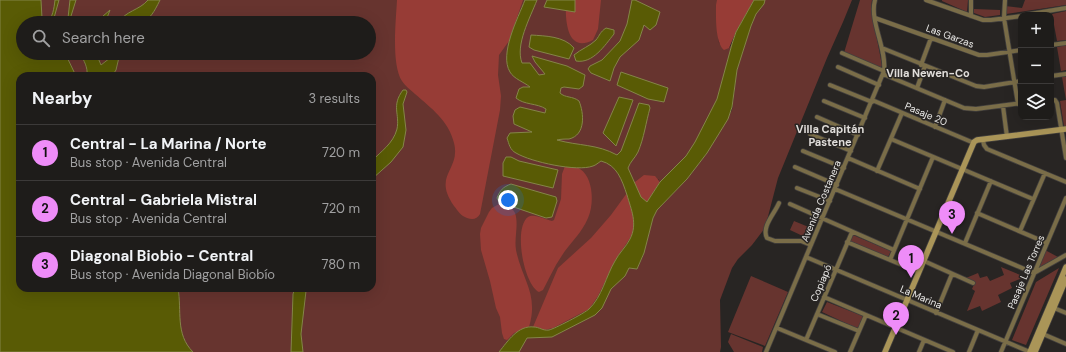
<!DOCTYPE html>
<html lang="en">
<head>
<meta charset="utf-8">
<style>
	:root { --surface:#1e1c1a; --page:#2b2927; --text:#f1f3f6; --muted:#a1a1a2; --line:#3c3a39; --accent:#ee8cf8 }
	body { margin:0; font-family:"DM Sans",sans-serif; background:var(--page); color:var(--text) }
	.controls { position:absolute; right:12px; top:12px; display:grid; overflow:hidden; border-radius:8px; box-shadow:0 4px 16px #0002 }
	.controls button { width:36px; height:36px; display:grid; place-items:center; padding:0; border:0; border-bottom:1px solid var(--line); background:var(--surface); color:var(--text); font:20px sans-serif }
	.you { position:absolute; left:508px; top:200px; width:14px; height:14px; margin:-10px; border:3px solid #fff; border-radius:50%; background:#1a73e8; box-shadow:0 0 0 6px #1a73e833 }
	.badge { display:grid; place-items:center; width:26px; height:26px; border-radius:50%; background:var(--accent); color:#111; font-size:13px; font-weight:700 }
	.pin { position:absolute; translate:-50% -33px; filter:drop-shadow(0 1px 2px #0008) }
	.pin::after { content:''; position:absolute; top:21px; width:14px; height:12px; background:inherit; clip-path:polygon(0 0,100% 0,50% 100%) }
	.list { margin:0; padding:0; list-style:none }
	h2 { display:flex; justify-content:space-between; align-items:center; height:52px; margin:0; padding:0 16px; font-size:17px }
	h2 small { font-size:13px; font-weight:400; color:var(--muted) }
	.list li { display:grid; grid-template-columns:26px 1fr auto; gap:12px; align-items:center; box-sizing:border-box; height:56px; padding:0 16px; border-top:1px solid var(--line) }
	.list b { display:block; font-size:15px; white-space:nowrap }
	.list p { margin:0; font-size:13px; white-space:nowrap; color:var(--muted) }
	.list em { font-size:13px; font-style:normal; color:var(--muted) }
	.icon { flex:none; width:22px; height:22px; fill:none; stroke:currentColor; stroke-width:2; stroke-linecap:round; stroke-linejoin:round }
	.map { position:relative; flex:none; width:1066px; height:352px; overflow:hidden }
	.search { position:absolute; background:var(--surface); box-shadow:0 4px 16px #0002; left:16px; top:16px; width:360px; height:44px; display:flex; align-items:center; gap:10px; box-sizing:border-box; padding:0 14px; border-radius:22px; color:var(--muted); font-size:15px }
	.panel { position:absolute; background:var(--surface); box-shadow:0 4px 16px #0002; left:16px; top:72px; width:360px; height:220px; border-radius:12px }
	.map>svg:first-child { display:block }
	.green { fill:#67342f; fill-rule:evenodd }
	.forest { fill:#973c36 }
	.water { fill:#595b05; stroke:#848548 }
	.lines { fill:none; stroke-linecap:round; stroke-linejoin:round }
	.street-casing { stroke:#43403e; stroke-width:5.5 }
	.secondary-casing { stroke:#43403e; stroke-width:7 }
	.street { stroke:#7a6d48; stroke-width:4 }
	.secondary { stroke:#aa9558; stroke-width:5.5 }
	.labels { text-anchor:middle; dominant-baseline:central; stroke-width:3; stroke-linejoin:round; paint-order:stroke }
	.street-label { font-size:10px; fill:#e9e8e6; stroke:#282523 }
	.neighbourhood-label { font-size:11px; font-weight:bold; fill:#e0ddda; stroke:#282523 }
</style>
</head>
<body>
<div class="map">
<svg width="1066" height="352" viewBox="0 0 1066 352">
	<rect width="100%" height="100%" fill="#282523"/>
	<path class="green" d="M 0,0 L 717,0 L 717,26 L 719,43 L 729,48 L 732,44 C 727,62 723,82 717,100 C 709,119 699,140 686,156 C 678,166 669,174 660,182 L 658,179 L 630,268 L 637,269 L 643,256 L 653,218 L 657,210 L 687,179 L 707,153 L 732,110 L 737,70 L 751,26 L 756,14 L 764,4 L 765,0 L 852,0 L 843,22 L 827,58 L 778,178 L 765,228 L 752,245 L 738,259 L 732,268 L 720,300 L 721,347 L 720,352 L 0,352 ZM 23,23 L 369,23 L 369,53 L 23,53 ZM 20,76 L 372,76 L 372,288 L 20,288 Z
		M 860,0 L 872,0 L 871,8 L 882,65 L 880,71 L 843,56 Z
		M 942,0 L 968,0 L 967,12 L 942,1 Z
		M 1025,0 L 1066,0 L 1066,5 L 1006,14 L 1005,6 L 1022,8 Z
		M 974,9 L 1000,10 L 1000,15 L 985,17 L 974,13 Z
		M 1066,11 L 1066,40 L 1057,41 L 1052,14 Z
		M 1066,45 L 1066,70 L 1061,71 L 1057,47 Z
		M 1062,77 L 1066,77 L 1066,126 L 1064,126 L 1060,101 L 1066,100 Z
		M 794,221 L 811,228 L 807,238 L 790,230 Z
		M 853,235 L 891,251 L 888,257 L 850,242 Z
		M 1045,250 L 1058,257 L 1038,268 Z
		M 1001,267 L 1025,277 L 1010,283 L 1012,288 L 998,295 L 1001,302 L 982,311 L 980,306 L 967,311 L 975,291 L 972,289 L 975,282 L 966,278 L 978,273 L 980,278 L 987,276 L 990,281 L 1004,275 Z
		M 1059,268 L 1026,345 L 1012,340 L 1036,282 Z
		M 751,276 L 788,292 L 765,346 L 728,332 Z
		M 827,302 L 863,316 L 858,329 L 822,312 Z
		M 731,334 L 763,347 L 762,352 L 734,352 L 728,342 Z"/>
	<path class="forest" d="M 397,0 L 523,0 L 509,41 L 499,55 L 498,75 L 501,96 L 500,110 L 480,214 C 477,219 473,220 467,218 C 461,216 458,211 454,206 C 432,174 461,171 454,143 C 449,121 431,108 415,94 C 411,90 405,86 402,81 C 391,64 396,20 397,0 Z
		M 566,0 L 601,0 L 598,29 L 593,40 C 566,54 565,18 566,0 Z
		M 717,0 L 754,0 L 736,32 L 729,48 L 724,50 C 715,42 716,17 716,5 Z
		M 565,166 C 570,166 576,166 580,169 C 594,178 594,205 588,218 C 582,233 569,244 561,257 C 554,267 549,279 543,290 L 539,292 C 524,285 513,228 528,217 C 534,213 546,220 552,221 L 554,220 L 561,199 L 562,174 Z
		M 644,175 L 655,176 L 660,182 L 647,202 L 636,229 L 616,259 L 598,296 L 589,309 L 553,328 L 544,330 L 533,327 L 558,268 L 591,238 L 611,215 L 635,182 Z
		M 499,204 C 505,205 512,207 515,213 C 519,224 514,238 516,250 C 522,280 539,294 529,327 L 514,333 L 507,340 L 504,339 L 502,333 L 500,317 L 496,308 L 490,281 L 481,250 L 480,234 L 481,228 L 489,212 L 492,208 Z"/>
	<path class="water" d="M 0,0 L 41,0 L 42,18 L 45,23 L 23,23 L 23,53 L 65,53 L 76,76 L 20,76 L 20,288 L 178,288 C 182,311 175,334 193,352 L 0,352 Z
		M 55,0 L 59,0 L 54,18 L 51,23 L 47,23 C 53,17 54,8 55,0 Z
		M 70,0 L 76,0 L 71,16 L 74,23 L 68,23 L 68,18 Z
		M 148,0 L 160,0 C 148,25 144,23 118,23 C 125,11 140,10 148,0 Z
		M 525,0 L 537,0 C 530,18 515,45 522,63 L 530,63 L 539,75 L 545,74 L 535,62 L 532,56 L 567,66 L 585,75 L 583,86 L 579,89 L 564,87 L 561,88 L 560,93 C 565,98 573,96 579,101 C 584,113 586,135 569,139 C 565,139 561,139 557,140 C 579,146 597,144 617,155 L 621,151 L 639,103 L 649,105 L 650,108 C 646,122 644,138 638,152 C 635,158 630,162 628,168 L 641,197 L 647,202 L 660,182 L 686,156 L 695,142 L 717,99 L 732,44 L 736,32 L 754,0 L 765,0 L 764,4 L 756,14 L 751,26 L 737,70 L 732,107 L 728,119 L 707,153 L 687,179 L 657,210 L 653,218 L 644,253 L 637,269 L 629,268 L 625,276 L 611,289 L 602,308 L 595,315 L 552,337 L 527,338 L 519,352 L 499,352 C 508,341 518,325 534,327 C 539,327 543,331 549,330 C 554,329 585,313 589,309 C 602,297 606,276 615,261 C 619,253 626,247 630,239 C 638,224 631,209 627,195 C 622,180 617,165 601,161 C 598,163 596,165 593,166 C 577,172 531,162 516,153 C 510,150 509,144 507,138 L 510,133 L 532,132 L 514,124 L 513,116 L 515,110 L 520,107 L 545,113 L 546,109 C 537,103 524,105 516,98 L 519,89 L 523,87 L 530,87 C 524,82 514,79 510,72 C 499,54 518,18 525,0 Z
		M 547,0 L 575,0 L 575,12 L 544,7 Z
		M 632,0 L 635,0 L 660,12 L 656,25 L 650,30 L 644,25 L 639,40 L 620,57 L 614,68 L 610,81 L 591,73 L 588,69 L 590,66 L 602,60 L 620,41 L 627,24 Z
		M 110,10 L 105,23 L 95,23 Z
		M 606,28 L 614,30 L 614,34 C 605,45 593,64 576,61 L 574,55 C 581,49 590,46 596,40 C 600,35 600,32 606,28 Z
		M 531,35 C 545,36 564,36 574,48 L 569,59 L 534,50 L 529,47 Z
		M 80,53 L 96,53 L 101,65 L 110,58 L 113,53 L 120,53 L 116,70 L 112,76 L 87,76 C 88,67 84,61 80,53 Z
		M 621,72 L 668,88 L 664,102 L 648,99 L 617,85 Z
		M 403,90 L 406,90 L 407,92 L 403,104 L 406,130 L 403,147 L 391,162 L 372,179 L 372,161 C 381,151 393,144 397,129 C 400,114 391,106 403,90 Z
		M 619,97 L 633,100 L 616,146 L 603,133 Z
		M 506,157 L 511,157 L 519,161 L 558,170 L 553,188 L 503,176 L 503,163 Z
		M 511,184 L 556,197 L 557,201 L 552,217 L 546,218 L 499,202 L 497,198 C 500,190 503,187 511,184 Z
		M 295,288 L 307,288 L 306,291 L 301,334 L 303,352 L 291,352 L 293,294 Z"/>
	<g class="lines">
		<g class="street-casing">
			<path id="street" d="M 926,0 L 983,20 L 991,20 L 1021,16
				M 1005,0 L 1004,18 L 1018,104
				M 1024,15 L 1066,8
				M 971,16 L 971,0
				M 875,18 L 979,55 L 987,55 L 1021,50
				M 1051,45 L 1066,43
				M 882,48 L 976,86 L 984,87 L 1021,81
				M 842,53 L 884,71
				M 921,65 L 931,38
				M 838,67 L 879,85
				M 883,74 L 964,108 L 976,109 L 1021,103
				M 1051,76 L 1066,74
				M 830,85 L 872,102
				M 917,88 L 925,66
				M 872,100 L 974,143
				M 1051,100 L 1055,100 L 1057,103 L 1066,158
				M 824,101 L 865,118
				M 1003,106 L 1007,137
				M 817,117 L 858,135
				M 935,127 L 945,100
				M 810,134 L 851,151
				M 891,139 L 1033,199
				M 983,140 L 984,145 L 987,149 L 1066,182
				M 803,151 L 844,168
				M 848,158 L 920,189
				M 795,167 L 837,185
				M 877,171 L 902,113
				M 797,188 L 830,201
				M 835,189 L 1034,273 L 1066,255
				M 779,203 C 775,213 761,227 767,238 L 775,241 L 801,241 L 811,245
				M 790,204 L 894,250
				M 977,213 L 1047,243
				M 1020,231 L 1045,173
				M 847,242 L 919,272
				M 965,243 L 991,181
				M 806,257 L 1030,352
				M 890,260 L 933,157
				M 924,261 L 973,283
				M 824,297 L 953,352
				M 1054,308 L 1066,313
				M 936,313 L 952,274
				M 817,314 L 859,331
				M 777,328 L 835,352
				M 1043,334 L 1066,344
				M 806,340 L 852,232
				M 766,352 L 884,71 C 887,49 869,21 875,0
				M 850,352 L 866,315
				M 919,352 L 924,340
				M 969,352 L 978,330
				M 1001,352 L 1066,198"/>
		</g>
		<g class="secondary-casing">
			<path id="secondary" d="M 885,352 L 974,142 L 977,140 L 1066,129
				M 1030,352 L 1066,267
				M 1035,352 L 1066,279"/>
		</g>
		<use href="#street" class="street"/>
		<use href="#secondary" class="secondary"/>
	</g>
	<g class="labels">
		<g class="street-label">
			<text transform="translate(950 36) rotate(20)">Las Garzas</text>
			<text transform="translate(926 114) rotate(23)">Pasaje 20</text>
			<text transform="translate(821 201) rotate(-67)">Avenida Costanera</text>
			<text transform="translate(1026 272) rotate(-67)">Pasaje Las Torres</text>
			<text transform="translate(821 283) rotate(-67)">Copiapó</text>
			<text transform="translate(921 297) rotate(23)">La Marina</text>
		</g>
		<g class="neighbourhood-label">
			<text x="928" y="73">Villa Newen-Co</text>
			<text x="830" y="129">Villa Capitán<tspan x="830" dy="13">Pastene</tspan></text>
		</g>
	</g>
</svg>
<div class="controls">
<button>+</button>
<button>−</button>
<button><svg class="icon" aria-label="layers" viewBox="0 0 24 24"><path d="M12 4l9 5-9 5-9-5zM3 14l9 5 9-5"/></svg></button>
</div>
<div class="you"></div>
<div class="pin badge" style="left:911px;top:278px">1</div>
<div class="pin badge" style="left:896px;top:335px">2</div>
<div class="pin badge" style="left:952px;top:234px">3</div>
<div class="search"><svg class="icon" aria-label="search" viewBox="0 0 24 24"><circle cx="10" cy="10" r="6"/><path d="M15 15l6 6"/></svg>Search here</div>
<section class="panel">
<h2>Nearby<small>3 results</small></h2>
<ul class="list">
<li><span class="badge">1</span><div><b>Central - La Marina / Norte</b><p>Bus stop · Avenida Central</p></div><em>720 m</em></li>
<li><span class="badge">2</span><div><b>Central - Gabriela Mistral</b><p>Bus stop · Avenida Central</p></div><em>720 m</em></li>
<li><span class="badge">3</span><div><b>Diagonal Biobio - Central</b><p>Bus stop · Avenida Diagonal Biobío</p></div><em>780 m</em></li>
</ul>
</section>
</div>
</body>
</html>
